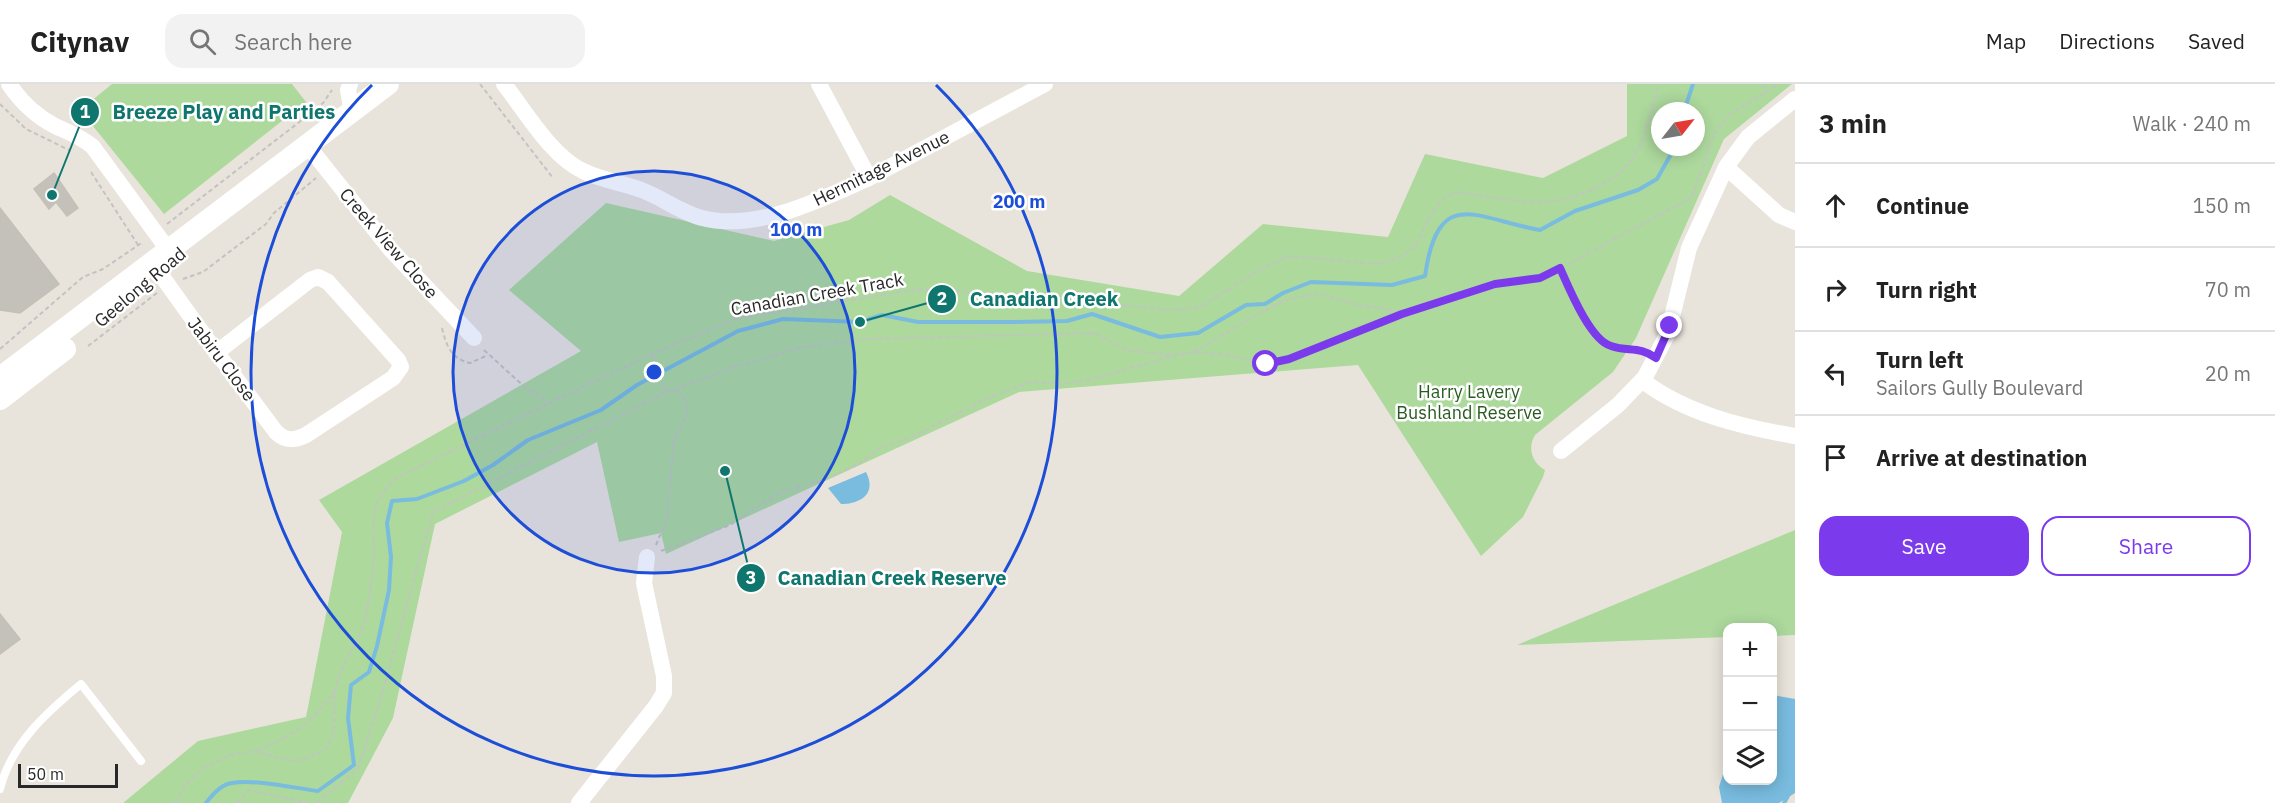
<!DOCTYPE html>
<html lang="en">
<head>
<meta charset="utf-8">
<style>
	:root { --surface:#fff; --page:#f2f2f2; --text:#222; --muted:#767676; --line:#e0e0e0; --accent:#7c3aed }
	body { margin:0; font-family:"IBM Plex Sans",sans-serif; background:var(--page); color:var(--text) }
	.controls { position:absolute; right:18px; bottom:18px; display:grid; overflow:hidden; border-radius:12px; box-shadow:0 3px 15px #0003 }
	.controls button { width:54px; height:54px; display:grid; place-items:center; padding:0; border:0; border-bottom:2px solid var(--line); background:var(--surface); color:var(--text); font:30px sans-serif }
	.compass { position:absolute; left:1651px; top:18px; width:54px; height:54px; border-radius:50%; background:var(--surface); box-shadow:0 3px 15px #0003; rotate:59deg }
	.scale { position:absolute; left:18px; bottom:15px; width:100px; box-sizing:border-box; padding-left:6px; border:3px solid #282828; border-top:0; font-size:16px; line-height:21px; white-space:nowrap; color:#282828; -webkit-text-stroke:4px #fff; paint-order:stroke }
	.stop { position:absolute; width:18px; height:18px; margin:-14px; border:4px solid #7c3aed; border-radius:50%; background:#fff }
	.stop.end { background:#7c3aed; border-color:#fff; box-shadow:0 2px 6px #0008 }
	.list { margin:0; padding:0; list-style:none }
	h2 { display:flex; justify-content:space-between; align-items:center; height:78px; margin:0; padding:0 24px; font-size:26px }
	h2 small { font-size:20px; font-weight:400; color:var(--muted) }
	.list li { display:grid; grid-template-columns:39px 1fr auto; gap:18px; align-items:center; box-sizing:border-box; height:84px; padding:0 24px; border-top:2px solid var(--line) }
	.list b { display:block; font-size:22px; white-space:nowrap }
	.list p { margin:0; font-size:20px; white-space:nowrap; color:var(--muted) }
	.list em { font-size:20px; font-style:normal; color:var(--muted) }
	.actions { display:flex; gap:12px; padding:18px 24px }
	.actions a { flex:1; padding:14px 0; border:2px solid var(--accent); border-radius:18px; text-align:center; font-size:21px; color:var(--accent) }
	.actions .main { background:var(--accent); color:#fff }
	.icon { flex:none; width:33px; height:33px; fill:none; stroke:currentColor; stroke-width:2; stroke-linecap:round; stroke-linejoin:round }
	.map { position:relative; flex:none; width:1795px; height:719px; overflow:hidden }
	header { display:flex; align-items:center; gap:36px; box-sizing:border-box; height:84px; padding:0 30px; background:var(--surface); border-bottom:2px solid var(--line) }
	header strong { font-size:28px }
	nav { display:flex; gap:33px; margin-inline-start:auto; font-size:21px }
	.search { width:420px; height:54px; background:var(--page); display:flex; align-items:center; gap:15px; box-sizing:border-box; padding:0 21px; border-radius:18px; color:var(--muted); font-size:22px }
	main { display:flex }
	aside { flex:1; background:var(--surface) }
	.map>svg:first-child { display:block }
	.green { fill:#add99d; fill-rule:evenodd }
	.water { fill:#79bcdf }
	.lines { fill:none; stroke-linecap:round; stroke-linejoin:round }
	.stream { stroke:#79bcdf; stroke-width:4 }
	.building { fill:#c4c1bb; stroke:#c3c0b5; stroke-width:1.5 }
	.path { stroke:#c3c3c3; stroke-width:2; stroke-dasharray:4.5 3; stroke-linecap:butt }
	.service { stroke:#fff; stroke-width:8 }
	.minor { stroke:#fff; stroke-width:16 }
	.secondary { stroke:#fff; stroke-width:22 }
	.route { stroke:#7c3aed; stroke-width:8 }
	.ring { fill:none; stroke:#1d4ed8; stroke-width:3 }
	.labels { text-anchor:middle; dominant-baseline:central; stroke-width:5; stroke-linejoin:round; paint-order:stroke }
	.street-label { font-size:18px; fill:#282828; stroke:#fff }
	.park-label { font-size:18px; fill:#285b21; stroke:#fff }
	.centre { fill:#1d4ed8; stroke:#fff; stroke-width:3 }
	.ring-label { font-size:18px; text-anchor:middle; font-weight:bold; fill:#1d4ed8; stroke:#fff; stroke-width:5; stroke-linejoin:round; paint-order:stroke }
	.leader { fill:none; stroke:#0f766e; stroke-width:2 }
	.callout-dot { fill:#0f766e; stroke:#fff; stroke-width:2 }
	.mark-label { font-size:18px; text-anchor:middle; font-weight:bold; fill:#fff }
	.callout-label { font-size:20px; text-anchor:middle; font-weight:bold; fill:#0f766e; stroke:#fff; stroke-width:5; stroke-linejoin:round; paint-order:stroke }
</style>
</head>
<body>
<header>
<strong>Citynav</strong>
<div class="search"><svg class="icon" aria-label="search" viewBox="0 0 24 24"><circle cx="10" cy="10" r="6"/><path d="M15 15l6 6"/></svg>Search here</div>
<nav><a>Map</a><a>Directions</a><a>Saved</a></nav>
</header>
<main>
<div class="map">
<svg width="1795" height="719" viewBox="0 0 1795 719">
	<rect width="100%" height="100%" fill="#e9e4db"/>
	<path class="green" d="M 112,0 L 292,0 L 306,18 L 164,130 L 80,26 Z
		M 1627,0 L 1792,0 L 1724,55 L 1636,254 L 1613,288 L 1535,351 C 1527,364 1532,379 1545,386 L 1543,393 L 1523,433 L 1481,472 L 1358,281 L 1019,308 L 666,470 L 661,449 L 619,458 L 597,358 L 435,440 L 393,634 L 348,719 L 123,719 L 198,657 L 306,633 L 342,448 L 319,416 L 581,267 L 509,206 L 606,119 L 774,157 L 849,136 L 890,111 L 1027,187 L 1179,212 L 1263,140 L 1388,153 L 1425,70 L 1543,94 L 1627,52 ZM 1660,27 L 1696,27 L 1696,63 L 1660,63 Z
		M 1795,446 L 1795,551 L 1773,552 L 1772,544 L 1728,544 L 1727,553 L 1517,561 Z"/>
	<path class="water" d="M 866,388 C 877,409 861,420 841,420 L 828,404 Z
		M 1773,611 L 1795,615 L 1795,709 L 1779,719 L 1722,719 L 1719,703 L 1724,687 L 1727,685 L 1728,696 L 1772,696 Z"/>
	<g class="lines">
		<path class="stream" d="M 1684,27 L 1693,0
			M 206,719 C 212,711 222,700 232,699 C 255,695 294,704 318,707 L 354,681 L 348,634 L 351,601 L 369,588 L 377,562 L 389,506 L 391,473 L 387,439 L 392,417 L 417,415 L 464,397 L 493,381 L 528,356 L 601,326 L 637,301 L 738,247 L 783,235 L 860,238 L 882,231 L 918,238 L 1016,238 L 1067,237 L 1092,230 L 1160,253 L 1198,249 L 1246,221 L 1265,220 L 1283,209 L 1311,198 L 1392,201 L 1425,192 C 1438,100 1476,135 1540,146 L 1575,127 L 1638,106 L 1657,95 L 1675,63
			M 1784,719 L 1788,712"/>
	</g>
	<path class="building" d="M 54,89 L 78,124 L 67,132 L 56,118 L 49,125 L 34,105 Z
		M 0,124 L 59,200 L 20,229 L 0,226 Z
		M 0,530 L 20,555 L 0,570 Z"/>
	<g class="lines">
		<path class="path" d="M 480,0 L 553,94
			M 1764,0 L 1767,8
			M 0,20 L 26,45 L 69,66
			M 91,88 L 138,161
			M 167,140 L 311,29 L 323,19 L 332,6
			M 1560,184 C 1569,204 1589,254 1609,262 C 1620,265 1631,264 1642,266
			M 183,195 L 203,188 L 266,140 L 274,129 L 316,94
			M 442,244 C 446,261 451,275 470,279 L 488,271
			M 88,262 L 157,209
			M 0,265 L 83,193 L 103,185 L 143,158
			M 484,266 L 529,307 L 541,312 L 547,320
			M 1194,268 L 1263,227 L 1289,215 L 1320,210 L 1350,219 L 1403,228
			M 652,271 L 666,308
			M 656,461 L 667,435 L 674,355 L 688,329 L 683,311 L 673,306
			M 661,467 L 730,441 L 781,408 L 826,395 L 859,380 L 879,364 L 914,352 L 990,313 L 1030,298 L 1063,300 L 1092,295 L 1173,272
			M 257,667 C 293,651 311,640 334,608
			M 175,719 C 181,709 187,697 197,690 C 211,678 237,666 256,668 C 278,671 285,682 309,673 C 316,670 323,668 328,661 C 339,645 331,621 336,603 C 342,577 361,556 366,531 C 369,516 372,498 373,482 C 376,446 365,418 397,394 L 547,320 L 652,270 L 735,235 L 920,205 L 1023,211 L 1170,226 L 1195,224 L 1210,217 L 1259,186 L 1289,172 L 1375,180 C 1437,171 1413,128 1456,108 C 1511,115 1549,129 1601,101 C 1611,95 1623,88 1630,78 C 1647,56 1651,26 1659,0
			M 238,719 L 248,706 L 309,719
			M 317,719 L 358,684 L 377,627 L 433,428 L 666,308 L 735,283 L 799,264 L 866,255 L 1094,249 L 1129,267 L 1176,271 L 1194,268 L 1222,270 L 1266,280 L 1289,275 L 1402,229 L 1465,209 L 1509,197 L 1546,192 L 1691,114 L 1706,76 L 1709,60 L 1718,45 L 1729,31 L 1779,0"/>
		<path class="service" d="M 0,705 C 11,660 47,628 81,600 L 141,677"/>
		<path class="minor" d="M 9,0 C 21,18 36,32 55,42 C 68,48 82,53 93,63 L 169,167
			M 350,0 L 348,6 L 352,28
			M 504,0 C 526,28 551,72 583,87 C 603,97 625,99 644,107 C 664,115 682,129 702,134 C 756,148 822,115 869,94 L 1045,0
			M 819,0 L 869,94
			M 308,62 L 391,166 L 474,254
			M 1726,83 L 1779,131 L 1795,138
			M 159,188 C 197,242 236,295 276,348 C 285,357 294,357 306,351 L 393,294 L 401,283 L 398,276 L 328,198 L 318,193 L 310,196 L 216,269
			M 1643,297 C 1687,330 1742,343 1795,352
			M 1561,367 L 1618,321 L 1645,293 L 1668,249 L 1689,164 L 1726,83 L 1748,53 L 1795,15
			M 579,719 L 656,622 L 664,609 L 664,592 L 644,499 L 647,473"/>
		<path class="secondary" d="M 0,294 L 388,0
			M 0,315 L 65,265"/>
	</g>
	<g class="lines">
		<path class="route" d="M 1266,280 L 1289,275 L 1402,230 L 1495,200 L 1540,194 L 1560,184 C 1569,204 1590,256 1611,262 C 1629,268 1639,262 1656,274 L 1670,242"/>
	</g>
	<circle cx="654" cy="288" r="201" fill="#1d4ed8" fill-opacity=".12"/>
	<g class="ring">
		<circle cx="654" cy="288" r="201"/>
		<path d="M936 1A403 403 0 1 1 372 1"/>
	</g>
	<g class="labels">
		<g class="street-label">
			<text transform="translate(881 84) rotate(-26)">Hermitage Avenue</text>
			<text transform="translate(389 159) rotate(49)">Creek View Close</text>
			<text transform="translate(140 203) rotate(-40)">Geelong Road</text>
			<text transform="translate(817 210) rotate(-10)">Canadian Creek Track</text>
			<text transform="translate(222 275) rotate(53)">Jabiru Close</text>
		</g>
		<g class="park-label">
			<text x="1469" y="307">Harry Lavery<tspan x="1469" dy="21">Bushland Reserve</tspan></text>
		</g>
	</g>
	<circle cx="654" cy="288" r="9" class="centre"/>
	<g class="ring-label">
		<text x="1019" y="124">200 m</text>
		<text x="796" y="152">100 m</text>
	</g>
	<path class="leader" d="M52 111L85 28M860 238L942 215M725 387L751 494"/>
	<g class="callout-dot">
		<circle cx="52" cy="111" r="6"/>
		<circle cx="860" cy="238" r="6"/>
		<circle cx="725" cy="387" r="6"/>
		<circle cx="85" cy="28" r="15"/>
		<circle cx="942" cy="215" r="15"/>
		<circle cx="751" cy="494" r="15"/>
	</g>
	<g class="mark-label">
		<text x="85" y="34">1</text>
		<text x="942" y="221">2</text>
		<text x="751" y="500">3</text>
	</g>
	<g class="callout-label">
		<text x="224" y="35">Breeze Play and Parties</text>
		<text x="1044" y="222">Canadian Creek</text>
		<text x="892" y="501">Canadian Creek Reserve</text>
	</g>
</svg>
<div class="controls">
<button>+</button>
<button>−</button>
<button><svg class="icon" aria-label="layers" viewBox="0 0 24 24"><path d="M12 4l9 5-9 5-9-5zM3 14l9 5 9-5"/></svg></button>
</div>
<svg class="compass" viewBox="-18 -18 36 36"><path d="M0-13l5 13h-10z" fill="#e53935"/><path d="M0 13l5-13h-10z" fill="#767676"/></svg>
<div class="scale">50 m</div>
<div class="stop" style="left:1266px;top:280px"></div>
<div class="stop end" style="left:1670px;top:242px"></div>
</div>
<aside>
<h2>3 min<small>Walk · 240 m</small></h2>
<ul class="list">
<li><svg class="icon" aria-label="ahead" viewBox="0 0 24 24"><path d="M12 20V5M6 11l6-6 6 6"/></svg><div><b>Continue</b></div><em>150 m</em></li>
<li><svg class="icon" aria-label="right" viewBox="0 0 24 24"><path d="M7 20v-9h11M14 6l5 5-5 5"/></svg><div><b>Turn right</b></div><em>70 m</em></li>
<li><svg class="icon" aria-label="left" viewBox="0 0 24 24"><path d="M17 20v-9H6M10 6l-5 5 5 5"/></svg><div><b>Turn left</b><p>Sailors Gully Boulevard</p></div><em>20 m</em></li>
<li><svg class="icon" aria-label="arrive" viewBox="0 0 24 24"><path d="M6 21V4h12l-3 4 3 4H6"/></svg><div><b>Arrive at destination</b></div></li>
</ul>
<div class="actions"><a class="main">Save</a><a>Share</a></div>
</aside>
</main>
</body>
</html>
